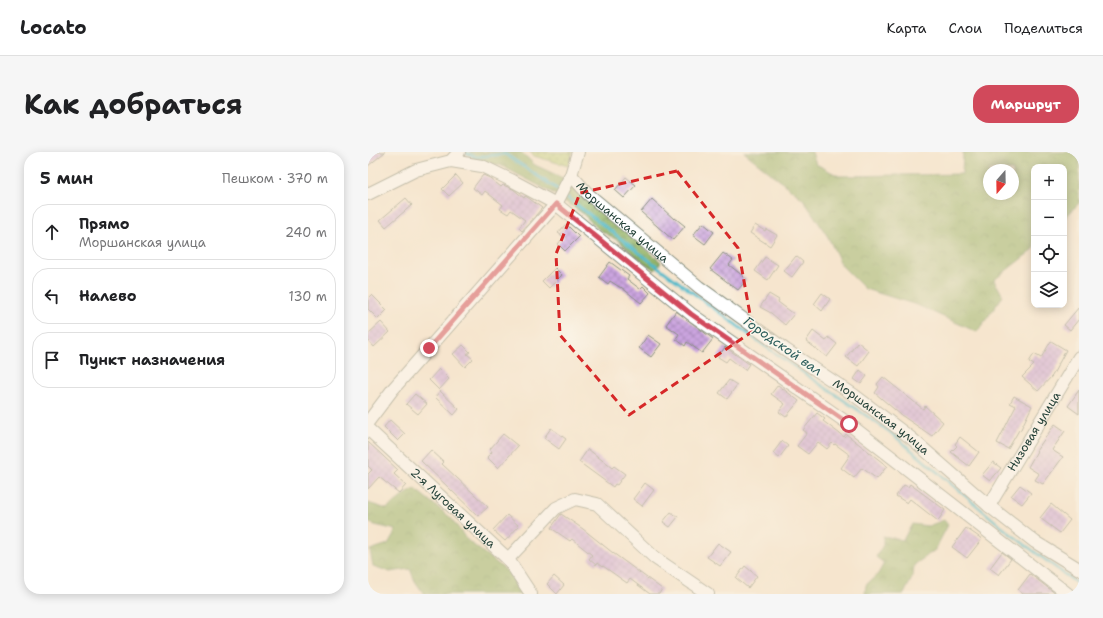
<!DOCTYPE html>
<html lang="ru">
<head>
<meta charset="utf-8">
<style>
	:root { --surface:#fff; --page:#f6f6f6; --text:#202124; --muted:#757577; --line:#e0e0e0; --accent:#d1495b }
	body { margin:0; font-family:"Shantell Sans",sans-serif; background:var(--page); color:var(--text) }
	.controls { position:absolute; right:12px; top:12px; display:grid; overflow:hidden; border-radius:8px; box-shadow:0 2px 10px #0003 }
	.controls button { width:36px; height:36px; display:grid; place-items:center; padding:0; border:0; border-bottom:1px solid var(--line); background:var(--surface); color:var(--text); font:20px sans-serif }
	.compass { position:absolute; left:615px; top:12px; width:36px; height:36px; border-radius:50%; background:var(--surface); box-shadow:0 2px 10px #0003; rotate:200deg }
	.stop { position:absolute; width:12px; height:12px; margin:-9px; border:3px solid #d1495b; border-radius:50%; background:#fff }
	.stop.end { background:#d1495b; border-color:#fff; box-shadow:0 1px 4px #0008 }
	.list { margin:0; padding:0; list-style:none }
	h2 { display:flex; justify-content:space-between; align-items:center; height:52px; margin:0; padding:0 16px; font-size:17px }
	h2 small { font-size:13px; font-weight:400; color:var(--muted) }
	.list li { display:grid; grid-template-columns:26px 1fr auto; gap:12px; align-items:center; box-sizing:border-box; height:56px; margin:0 8px 8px; padding:0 8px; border:1px solid var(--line); border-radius:16px }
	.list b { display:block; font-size:15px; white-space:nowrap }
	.list p { margin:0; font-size:13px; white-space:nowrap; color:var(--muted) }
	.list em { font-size:13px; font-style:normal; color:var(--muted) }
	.icon { flex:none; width:22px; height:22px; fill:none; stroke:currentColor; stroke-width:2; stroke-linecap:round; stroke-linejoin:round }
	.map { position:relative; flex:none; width:711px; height:442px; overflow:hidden; border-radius:16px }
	header { display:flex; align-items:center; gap:24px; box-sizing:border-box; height:56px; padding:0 20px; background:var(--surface); border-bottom:1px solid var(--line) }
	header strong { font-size:19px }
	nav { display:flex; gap:22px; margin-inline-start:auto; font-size:14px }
	.intro { display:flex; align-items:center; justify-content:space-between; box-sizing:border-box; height:96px; padding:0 24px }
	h1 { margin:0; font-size:28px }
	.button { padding:10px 18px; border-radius:16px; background:var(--accent); color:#fff; font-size:14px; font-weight:700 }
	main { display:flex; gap:24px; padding:0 24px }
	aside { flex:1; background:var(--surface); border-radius:16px; box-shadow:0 2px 10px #0003 }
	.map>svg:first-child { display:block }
	.grass { fill:url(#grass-dots); stroke:#6c8654 }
	.forest { fill:url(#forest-crowns); stroke:#58784d; fill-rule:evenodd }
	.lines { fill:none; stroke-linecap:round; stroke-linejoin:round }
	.stream { stroke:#4fbacb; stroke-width:3 }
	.building { fill:url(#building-cross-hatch) }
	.minor-casing { stroke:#8a9181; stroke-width:14 }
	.minor { stroke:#fff; stroke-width:12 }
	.route { stroke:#d1495b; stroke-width:5 }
	.marked { fill:none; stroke:#d62828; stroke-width:3; stroke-dasharray:8 5; stroke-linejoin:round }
	.labels { text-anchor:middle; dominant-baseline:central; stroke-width:3; stroke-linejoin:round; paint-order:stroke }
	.street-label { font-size:12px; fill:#1f3d34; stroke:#fbf7ec }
	.water-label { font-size:13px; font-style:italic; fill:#2b5c5a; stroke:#fbf7ec }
</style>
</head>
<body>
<header>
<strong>Locato</strong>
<nav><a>Карта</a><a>Слои</a><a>Поделиться</a></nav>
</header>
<div class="intro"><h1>Как добраться</h1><a class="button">Маршрут</a></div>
<main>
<aside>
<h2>5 мин<small>Пешком · 370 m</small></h2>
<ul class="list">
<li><svg class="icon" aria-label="ahead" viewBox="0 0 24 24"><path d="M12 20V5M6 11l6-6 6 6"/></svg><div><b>Прямо</b><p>Моршанская улица</p></div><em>240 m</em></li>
<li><svg class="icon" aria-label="left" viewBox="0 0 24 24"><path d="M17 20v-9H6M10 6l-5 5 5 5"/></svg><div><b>Налево</b></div><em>130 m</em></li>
<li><svg class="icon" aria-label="arrive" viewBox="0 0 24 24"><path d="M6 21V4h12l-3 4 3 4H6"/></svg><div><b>Пункт назначения</b></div></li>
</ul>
</aside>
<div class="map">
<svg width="711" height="442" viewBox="0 0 711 442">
	<defs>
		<pattern id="grass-dots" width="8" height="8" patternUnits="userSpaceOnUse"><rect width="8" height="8" fill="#b8cf74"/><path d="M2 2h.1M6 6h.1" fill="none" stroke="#95a960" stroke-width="1.8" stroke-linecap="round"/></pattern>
		<pattern id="forest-crowns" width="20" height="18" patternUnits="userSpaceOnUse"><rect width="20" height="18" fill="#92b266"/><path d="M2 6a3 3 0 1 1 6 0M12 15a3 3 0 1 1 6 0" fill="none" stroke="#779255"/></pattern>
		<pattern id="building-cross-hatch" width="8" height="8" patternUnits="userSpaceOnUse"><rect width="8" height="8" fill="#cba4df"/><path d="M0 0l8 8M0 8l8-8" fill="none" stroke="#a487b6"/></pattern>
	</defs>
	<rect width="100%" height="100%" fill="#fbf7ec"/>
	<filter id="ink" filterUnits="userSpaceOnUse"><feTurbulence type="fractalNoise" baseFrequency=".025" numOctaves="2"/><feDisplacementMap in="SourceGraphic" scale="8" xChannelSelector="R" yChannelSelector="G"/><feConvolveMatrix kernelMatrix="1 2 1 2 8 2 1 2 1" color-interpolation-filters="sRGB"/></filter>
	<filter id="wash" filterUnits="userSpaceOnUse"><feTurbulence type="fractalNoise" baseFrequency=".012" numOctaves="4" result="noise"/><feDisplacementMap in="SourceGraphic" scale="16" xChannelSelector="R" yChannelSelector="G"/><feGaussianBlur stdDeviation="0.9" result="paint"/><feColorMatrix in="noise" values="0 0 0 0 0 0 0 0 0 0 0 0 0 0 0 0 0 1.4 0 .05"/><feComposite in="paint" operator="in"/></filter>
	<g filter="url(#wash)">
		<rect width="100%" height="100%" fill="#f6e5ce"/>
		<path class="grass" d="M 162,0 L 205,0 L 200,14 L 166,4 Z"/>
		<path class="forest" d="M 102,0 L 153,0 L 167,13 L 201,29 L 293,110 L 287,118 L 274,110 L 251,89 L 230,77 L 213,60 L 183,40 L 132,13 L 106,9 Z
			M 376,0 L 444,0 L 448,12 L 471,24 L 594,22 L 595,0 L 711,0 L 711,51 L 696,67 L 696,15 L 666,15 L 666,97 L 626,128 L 635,144 L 609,180 L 549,153 L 497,137 L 474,114 L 460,85 L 435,47 ZM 621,18 L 645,18 L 645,42 L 621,42 Z
			M 47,337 L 83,366 L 99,388 L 143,422 L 155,442 L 56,442 L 47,429 L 42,417 L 22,420 L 5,414 L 2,398 L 20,392 L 28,378 L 7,373 L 0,370 L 0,351 L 19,357 L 36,343 Z
			M 576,368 L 580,373 L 567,398 L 546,413 L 545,424 L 536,442 L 497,442 L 498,433 L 510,422 L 516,411 L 508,405 L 515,393 L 515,384 L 535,388 L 544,372 L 560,374 Z"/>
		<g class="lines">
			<path class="stream" d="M 95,0 L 108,5 L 137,2 L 192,39
				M 196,43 L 274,103 L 398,195 L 522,280 L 640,380 L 711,433"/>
		</g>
		<g id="blocks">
			<path class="building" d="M 0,0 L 17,0 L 0,14 Z
				M 88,23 L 95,31 L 81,44 L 74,37 Z
				M 115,23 L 122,26 L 133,35 L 135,33 L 145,37 L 156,46 L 157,44 L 159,45 L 174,56 L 154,79 L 151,76 L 157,68 L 143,58 L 140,62 L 132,57 L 135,53 L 117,39 L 114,43 L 105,36 Z
				M 258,25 L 268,33 L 256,46 L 247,38 Z
				M 38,46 L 44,53 L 18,75 L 12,68 Z
				M 284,47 L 306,67 L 307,66 L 317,74 L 305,88 L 273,60 Z
				M 335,71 L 346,80 L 337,92 L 325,83 Z
				M 198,72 L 211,85 L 197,99 L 190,92 L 196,85 L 190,81 Z
				M 387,73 L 397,79 L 398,77 L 409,83 L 402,94 L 382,81 Z
				M 355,101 L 365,108 L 361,113 L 379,127 L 370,138 L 342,117 Z
				M 428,104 L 435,110 L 424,125 L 416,119 Z
				M 397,105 L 410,113 L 400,128 L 387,119 Z
				M 242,110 L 261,124 L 259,127 L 272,137 L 275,134 L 282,141 L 273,151 L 253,135 L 253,136 L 242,129 L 240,132 L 231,125 Z
				M 187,116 L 194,123 L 181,136 L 174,129 Z
				M 454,141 L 462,147 L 454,159 L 446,152 Z
				M 401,142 L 411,148 L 410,150 L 426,162 L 417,173 L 403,161 L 392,155 Z
				M 4,143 L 19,158 L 10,167 L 0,157 L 0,147 Z
				M 711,155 L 711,167 L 702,178 L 696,173 Z
				M 308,159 L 345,187 L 334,201 L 319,190 L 317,194 L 308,187 L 311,182 L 298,173 Z
				M 13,170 L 22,180 L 6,195 L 0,188 L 0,182 Z
				M 445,179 L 458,189 L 460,185 L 469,192 L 459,205 L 438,189 Z
				M 280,183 L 293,192 L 283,205 L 271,196 Z
				M 683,189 L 698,198 L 684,224 L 670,239 L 654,225 L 666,213 L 661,210 L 666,202 L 673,206 Z
				M 490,190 L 501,199 L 490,214 L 478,205 Z
				M 95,193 L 102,200 L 99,202 L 105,207 L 97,215 L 85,202 Z
				M 357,195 L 381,212 L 377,218 L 361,206 L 358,210 L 350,205 Z
				M 71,217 L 81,227 L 71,238 L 61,228 Z
				M 492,218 L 499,224 L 493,232 L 486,227 Z
				M 515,225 L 555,257 L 557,254 L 575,270 L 564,284 L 533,263 L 507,241 L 511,235 L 509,232 Z
				M 361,228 L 369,233 L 359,247 L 351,241 Z
				M 410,233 L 431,249 L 418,265 L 411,260 L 417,252 L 403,242 Z
				M 711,238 L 711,262 L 700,254 Z
				M 72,239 L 91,257 L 86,263 L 67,245 Z
				M 47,242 L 59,252 L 50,262 L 38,252 Z
				M 646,244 L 664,254 L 652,279 L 651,278 L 640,297 L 629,291 L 648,254 L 642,251 Z
				M 449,261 L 457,267 L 455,269 L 476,285 L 478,282 L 519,314 L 509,327 L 494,316 L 486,326 L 473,316 L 482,303 L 467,292 L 466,293 L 464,291 L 459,297 L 450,290 L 440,302 L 429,294 L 439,281 L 435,278 Z
				M 22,268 L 37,282 L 30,289 L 16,275 Z
				M 687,272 L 697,279 L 684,298 L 695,305 L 675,332 L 667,328 L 671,322 L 660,315 L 669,299 L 668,299 Z
				M 183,276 L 198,287 L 191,297 L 176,286 Z
				M 135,282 L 150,294 L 130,316 L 119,305 L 124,300 L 122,297 Z
				M 592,285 L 611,300 L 601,314 L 583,300 L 589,294 L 587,292 Z
				M 414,289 L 420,294 L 411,306 L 405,301 Z
				M 0,290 L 30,318 L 26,322 L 38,333 L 31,341 L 11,325 L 0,337 L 0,322 L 4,318 L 0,314 Z
				M 220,297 L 244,316 L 246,314 L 257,322 L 249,333 L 247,332 L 245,335 L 211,310 Z
				M 63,298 L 76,310 L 74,312 L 120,355 L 110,364 L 53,309 Z
				M 625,310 L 633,316 L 622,329 L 614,323 Z
				M 277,331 L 286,338 L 274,354 L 265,347 Z
				M 542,332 L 577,358 L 570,369 L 542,347 L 539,351 L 528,344 L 536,333 L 540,335 Z
				M 652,333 L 663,341 L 654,352 L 643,344 Z
				M 683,352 L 702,368 L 692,381 L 672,366 Z
				M 303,360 L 310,365 L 302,375 L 295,370 Z
				M 193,362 L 215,377 L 245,401 L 294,437 L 291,442 L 282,442 L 262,427 L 259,431 L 235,414 L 234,415 L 229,411 L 228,413 L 221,407 L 224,403 L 204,387 L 202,389 L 183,376 Z
				M 139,363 L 151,374 L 137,389 L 125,378 Z
				M 598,376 L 614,387 L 599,406 L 584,395 Z
				M 350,391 L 363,400 L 352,414 L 339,405 Z
				M 634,400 L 643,407 L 631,423 L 622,416 Z
				M 377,414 L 389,424 L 380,436 L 368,426 Z
				M 662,422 L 688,442 L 655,442 L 650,438 Z
				M 186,424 L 196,433 L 189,442 L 179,432 Z"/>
		</g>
	</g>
	<g filter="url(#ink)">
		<use href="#blocks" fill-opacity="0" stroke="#8a9181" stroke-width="1"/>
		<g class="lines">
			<g class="minor-casing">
				<g id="minor">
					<path d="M 83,9 L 114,14 L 145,29 L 188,52 L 323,162 L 481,272 L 700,442"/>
					<path id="s1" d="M 203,23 L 220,42 L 331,135 L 418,198 L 486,243 L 543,286 L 621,354 L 667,390 L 711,417"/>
					<path d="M 0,42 L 48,18 L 83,9 L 91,0"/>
					<path d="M 0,270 L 25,237 L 188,52 L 203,23 L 210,0"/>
					<path id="s2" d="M 0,277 L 140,407 L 163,442"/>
					<path id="s3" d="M 621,354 L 711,205"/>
					<path d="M 140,407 L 188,356 L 207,347 L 229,352 L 287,406 L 340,442"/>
				</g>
			</g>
			<use href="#minor" class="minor"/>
		</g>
	</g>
	<g class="lines" filter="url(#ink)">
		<path class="route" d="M 61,196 L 188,52 L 323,162 L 481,272"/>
	</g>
	<path d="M0 0H711V442H0ZM 309,19 L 370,96 L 385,179 L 261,263 L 192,183 L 188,102 L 212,41 Z" fill="#f6e5ce" fill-opacity=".55" fill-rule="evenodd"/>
	<path class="marked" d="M 309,19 L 370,96 L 385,179 L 261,263 L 192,183 L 188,102 L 212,41 Z"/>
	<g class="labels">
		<g class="street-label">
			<text stroke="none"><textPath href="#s1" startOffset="70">Моршанская улица</textPath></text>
			<text stroke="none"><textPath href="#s1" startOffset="394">Моршанская улица</textPath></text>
			<text stroke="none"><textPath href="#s3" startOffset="87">Низовая улица</textPath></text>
			<text stroke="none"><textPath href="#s2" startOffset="116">2-я Луговая улица</textPath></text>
		</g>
		<g class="water-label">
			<text transform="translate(415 194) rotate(35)">Городской вал</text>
		</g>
	</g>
</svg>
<div class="controls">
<button>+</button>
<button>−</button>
<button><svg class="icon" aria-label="locate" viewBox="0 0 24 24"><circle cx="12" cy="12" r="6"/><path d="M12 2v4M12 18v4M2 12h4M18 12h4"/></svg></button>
<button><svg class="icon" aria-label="layers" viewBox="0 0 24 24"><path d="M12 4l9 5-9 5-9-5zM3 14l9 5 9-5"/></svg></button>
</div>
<svg class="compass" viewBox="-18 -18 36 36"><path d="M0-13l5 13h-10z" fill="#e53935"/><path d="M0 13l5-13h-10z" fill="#757577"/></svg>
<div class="stop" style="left:481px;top:272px"></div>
<div class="stop end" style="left:61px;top:196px"></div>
</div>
</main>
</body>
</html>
